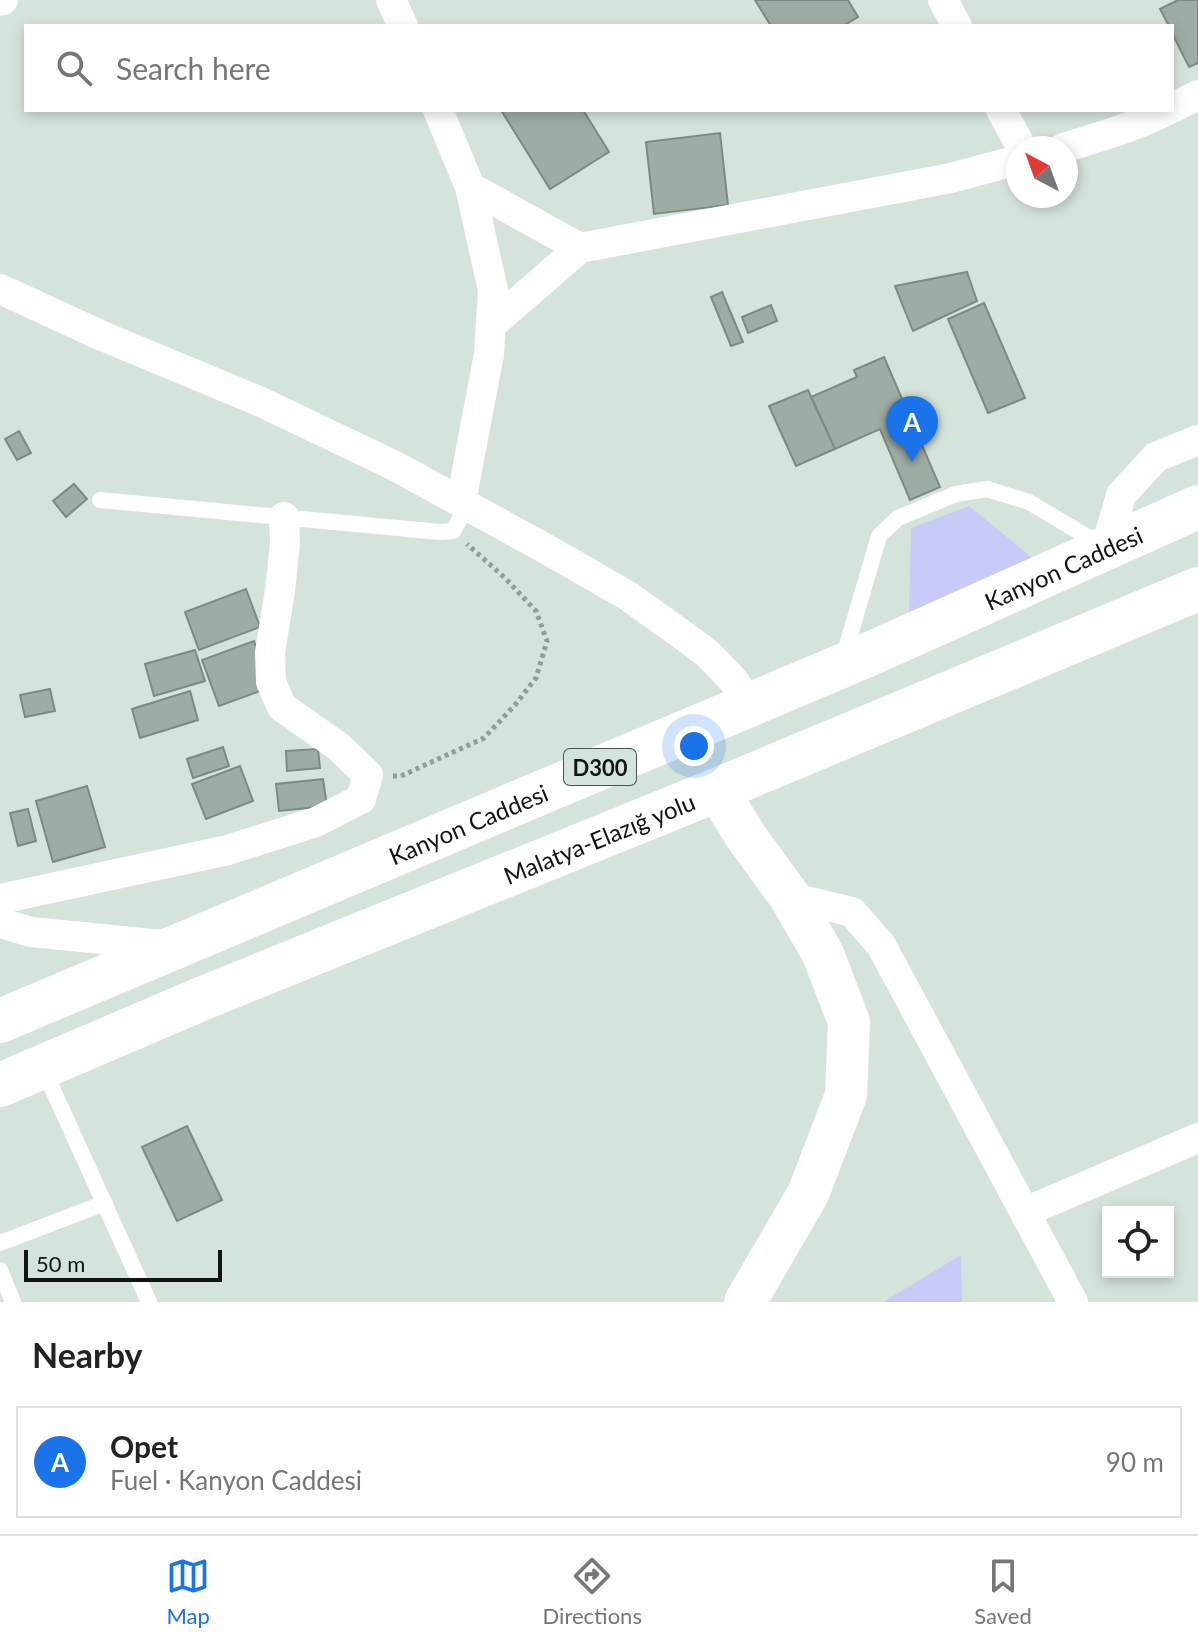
<!DOCTYPE html>
<html lang="en">
<head>
<meta charset="utf-8">
<style>
	:root { --surface:#fff; --page:#f6f6f6; --text:#222; --muted:#767676; --line:#e0e0e0; --accent:#1a73e8 }
	body { margin:0; font-family:Lato,sans-serif; background:var(--page); color:var(--text) }
	.controls { position:absolute; right:24px; bottom:24px; display:grid; overflow:hidden; border-radius:0px; box-shadow:0 4px 12px #0003 }
	.controls button { width:72px; height:72px; display:grid; place-items:center; padding:0; border:0; border-bottom:2px solid var(--line); background:var(--surface); color:var(--text); font:40px sans-serif }
	.compass { position:absolute; left:1006px; top:136px; width:72px; height:72px; border-radius:50%; background:var(--surface); box-shadow:0 4px 12px #0003; rotate:319deg }
	.scale { position:absolute; left:24px; bottom:20px; width:198px; box-sizing:border-box; padding-left:8px; border:4px solid #101512; border-top:0; font-size:22px; line-height:28px; white-space:nowrap; color:#101512; -webkit-text-stroke:6px #d5e4db; paint-order:stroke }
	.you { position:absolute; left:694px; top:746px; width:28px; height:28px; margin:-20px; border:6px solid #fff; border-radius:50%; background:#1a73e8; box-shadow:0 0 0 12px #1a73e833 }
	.badge { display:grid; place-items:center; width:52px; height:52px; border-radius:50%; background:var(--accent); color:#fff; font-size:26px; font-weight:700 }
	.pin { position:absolute; translate:-50% -66px; filter:drop-shadow(0 2px 4px #0008) }
	.pin::after { content:''; position:absolute; top:42px; width:28px; height:24px; background:inherit; clip-path:polygon(0 0,100% 0,50% 100%) }
	.list { margin:0; padding:0; list-style:none }
	h2 { display:flex; justify-content:space-between; align-items:center; height:104px; margin:0; padding:0 32px; font-size:34px }
	h2 small { font-size:26px; font-weight:400; color:var(--muted) }
	.list li { display:grid; grid-template-columns:52px 1fr auto; gap:24px; align-items:center; box-sizing:border-box; height:112px; margin:0 16px 16px; padding:0 16px; border:2px solid var(--line); border-radius:0px }
	.list b { display:block; font-size:30px; white-space:nowrap }
	.list p { margin:0; font-size:26px; white-space:nowrap; color:var(--muted) }
	.list em { font-size:26px; font-style:normal; color:var(--muted) }
	.icon { flex:none; width:44px; height:44px; fill:none; stroke:currentColor; stroke-width:2; stroke-linecap:round; stroke-linejoin:round }
	.map { position:relative; flex:none; width:1198px; height:1302px; overflow:hidden }
	.search { position:absolute; background:var(--surface); box-shadow:0 4px 12px #0003; left:24px; right:24px; top:24px; height:88px; display:flex; align-items:center; gap:20px; box-sizing:border-box; padding:0 28px; border-radius:0px; color:var(--muted); font-size:30px }
	.sheet { height:232px; background:var(--surface) }
	nav { display:flex; justify-content:space-around; align-items:center; box-sizing:border-box; height:112px; border-top:2px solid var(--line); background:var(--surface); font-size:22px; color:var(--muted) }
	nav a { display:grid; justify-items:center; gap:4px }
	nav .on { color:var(--accent) }
	.map>svg:first-child { display:block }
	.green { fill:#c8caf8 }
	.building { fill:#9eada4; stroke:#7c8a82; stroke-width:2 }
	.lines { fill:none; stroke-linecap:round; stroke-linejoin:round }
	.path { stroke:#929d97; stroke-width:5; stroke-dasharray:4 4; stroke-linecap:butt }
	.lane { stroke:#fff; stroke-width:16 }
	.street { stroke:#fff; stroke-width:30 }
	.secondary { stroke:#fff; stroke-width:42 }
	.highway { stroke:#fff; stroke-width:44 }
	.labels { text-anchor:middle; dominant-baseline:central; stroke-width:7; stroke-linejoin:round; paint-order:stroke }
	.shield { fill:#d5e4db; stroke:#4b534e; stroke-width:2 }
	.shield-label { font-size:22px; font-weight:bold; fill:#101512 }
	.street-label { font-size:24px; fill:#101512; stroke:#d5e4db }
</style>
</head>
<body>
<div class="map">
<svg width="1198" height="1302" viewBox="0 0 1198 1302">
	<rect width="100%" height="100%" fill="#d5e4db"/>
	<path class="green" d="M 969,506 L 1035,560 L 909,614 L 911,528 Z
		M 961,1255 L 962,1302 L 883,1302 Z"/>
	<path class="building" d="M 755,0 L 848,0 L 858,17 L 843,26 L 771,26 Z
		M 1178,0 L 1198,0 L 1198,63 L 1189,67 L 1172,33 L 1172,26 L 1169,26 L 1160,9 Z
		M 501,110 L 583,110 L 609,152 L 550,189 Z
		M 720,133 L 728,205 L 654,214 L 646,142 Z
		M 967,272 L 977,301 L 913,331 L 895,286 Z
		M 722,292 L 743,342 L 731,346 L 711,297 Z
		M 984,303 L 1025,398 L 988,413 L 948,319 Z
		M 771,305 L 777,321 L 748,333 L 742,317 Z
		M 884,357 L 940,487 L 910,500 L 880,429 L 835,449 L 811,397 L 857,377 L 854,370 Z
		M 808,390 L 835,449 L 796,466 L 769,406 Z
		M 19,431 L 31,453 L 17,460 L 5,439 Z
		M 74,484 L 87,499 L 66,517 L 53,501 Z
		M 246,589 L 260,627 L 199,650 L 185,612 Z
		M 254,641 L 271,687 L 219,706 L 202,660 Z
		M 195,650 L 205,681 L 154,696 L 145,664 Z
		M 50,689 L 55,711 L 25,717 L 20,695 Z
		M 190,691 L 198,720 L 140,738 L 132,709 Z
		M 223,747 L 229,766 L 193,778 L 187,759 Z
		M 318,749 L 320,768 L 287,771 L 286,751 Z
		M 240,766 L 253,801 L 206,819 L 192,784 Z
		M 323,779 L 327,806 L 279,811 L 276,784 Z
		M 87,786 L 105,847 L 53,862 L 36,801 Z
		M 28,809 L 36,841 L 18,846 L 10,813 Z
		M 187,1126 L 222,1200 L 177,1221 L 142,1147 Z"/>
	<g class="lines">
		<path class="path" d="M 393,776 L 401,776 L 484,738 L 515,705 L 536,678 L 547,641 L 536,611 L 505,578 L 467,544"/>
		<path class="lane" d="M 100,500 L 440,532 L 453,531 L 462,515 L 461,502
			M 843,659 L 879,536 L 898,518 L 956,494 L 987,489 L 1029,502 L 1101,545
			M 43,1068 L 149,1302
			M 0,1243 L 105,1203
			M 0,1270 L 13,1302"/>
		<path class="street" d="M 391,0 L 403,26
			M 943,0 L 957,26
			M 0,1 L 3,0
			M 1172,108 L 1198,95
			M 438,110 L 470,187 L 493,290 L 489,354 L 461,502
			M 1001,110 L 1022,148
			M 1063,148 C 1099,137 1135,127 1168,110
			M 470,187 L 580,248 L 491,325
			M 580,248 L 951,178 L 1018,160
			M 0,289 L 100,335 L 261,402 L 395,466 L 548,550 L 628,596 L 684,636 L 708,654 L 733,680 L 750,704
			M 1106,548 L 1121,495 L 1156,457 L 1198,440
			M 790,897 L 852,912 L 881,945 L 1073,1302
			M 0,899 L 228,850 L 316,822 L 361,799 L 368,775 L 339,747 L 282,707 L 271,682 L 270,652 L 280,591 L 285,543 L 284,517
			M 0,923 L 31,932 L 172,946
			M 1025,1212 L 1198,1138"/>
		<path class="secondary" d="M 717,790 L 747,838 L 790,897 L 823,954 L 849,1022 L 846,1095 L 808,1194 L 745,1302"/>
		<g class="highway">
			<path id="s1" d="M 0,1021 L 863,657 L 1198,507"/>
			<path id="s2" d="M 0,1085 L 201,999 L 717,790 L 1198,589"/>
		</g>
	</g>
	<g class="labels">
		<rect class="shield" x="564" y="749" width="72" height="36" rx="6"/>
		<g class="shield-label">
			<text x="600" y="767">D300</text>
		</g>
		<g class="street-label">
			<text stroke="none"><textPath href="#s1" startOffset="1156">Kanyon Caddesi</textPath></text>
			<text stroke="none"><textPath href="#s1" startOffset="508">Kanyon Caddesi</textPath></text>
			<text stroke="none"><textPath href="#s2" startOffset="648">Malatya-Elazığ yolu</textPath></text>
		</g>
	</g>
</svg>
<div class="controls">
<button><svg class="icon" aria-label="locate" viewBox="0 0 24 24"><circle cx="12" cy="12" r="6"/><path d="M12 2v4M12 18v4M2 12h4M18 12h4"/></svg></button>
</div>
<svg class="compass" viewBox="-18 -18 36 36"><path d="M0-13l5 13h-10z" fill="#e53935"/><path d="M0 13l5-13h-10z" fill="#767676"/></svg>
<div class="scale">50 m</div>
<div class="you"></div>
<div class="pin badge" style="left:912px;top:462px">A</div>
<div class="search"><svg class="icon" aria-label="search" viewBox="0 0 24 24"><circle cx="10" cy="10" r="6"/><path d="M15 15l6 6"/></svg>Search here</div>
</div>
<section class="sheet">
<h2>Nearby<small></small></h2>
<ul class="list">
<li><span class="badge">A</span><div><b>Opet</b><p>Fuel · Kanyon Caddesi</p></div><em>90 m</em></li>
</ul>
</section>
<nav>
<a class="on"><svg class="icon" aria-label="map" viewBox="0 0 24 24"><path d="M3 6l6-2 6 2 6-2v14l-6 2-6-2-6 2zM9 4v14M15 6v14"/></svg>Map</a>
<a><svg class="icon" aria-label="directions" viewBox="0 0 24 24"><path d="M12 3l9 9-9 9-9-9zM9 14v-3h6M13 9l2 2-2 2"/></svg>Directions</a>
<a><svg class="icon" aria-label="saved" viewBox="0 0 24 24"><path d="M7 4h10v16l-5-4-5 4z"/></svg>Saved</a>
</nav>
</body>
</html>
